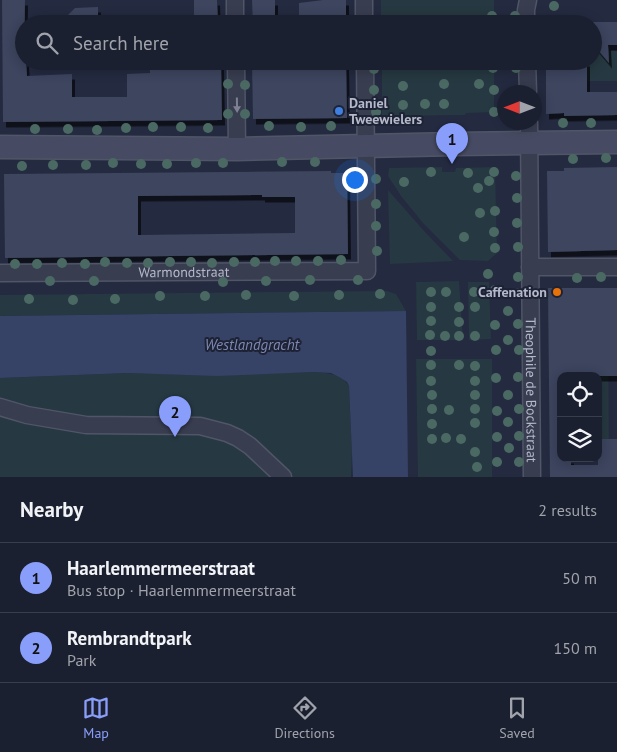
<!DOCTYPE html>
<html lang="en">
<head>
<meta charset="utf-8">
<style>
	:root { --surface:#1b2030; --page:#242838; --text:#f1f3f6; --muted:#a0a3ab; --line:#393e4c; --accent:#899efb }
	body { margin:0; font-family:"PT Sans",sans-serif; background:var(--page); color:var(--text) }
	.controls { position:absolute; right:15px; bottom:15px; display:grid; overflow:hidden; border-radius:10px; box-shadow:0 2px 12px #0003 }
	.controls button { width:45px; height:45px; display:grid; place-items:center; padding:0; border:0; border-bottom:1px solid var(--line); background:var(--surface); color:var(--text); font:25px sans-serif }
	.compass { position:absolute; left:497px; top:85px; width:45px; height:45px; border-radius:50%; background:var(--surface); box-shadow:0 2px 12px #0003; rotate:270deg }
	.you { position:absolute; left:354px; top:179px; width:18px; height:18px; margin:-12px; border:4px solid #fff; border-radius:50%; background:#1a73e8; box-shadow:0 0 0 8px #1a73e833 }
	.badge { display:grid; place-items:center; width:32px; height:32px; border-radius:50%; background:var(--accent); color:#111; font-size:16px; font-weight:700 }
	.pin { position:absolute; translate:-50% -41px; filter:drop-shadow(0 1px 2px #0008) }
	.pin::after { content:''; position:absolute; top:26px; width:18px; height:15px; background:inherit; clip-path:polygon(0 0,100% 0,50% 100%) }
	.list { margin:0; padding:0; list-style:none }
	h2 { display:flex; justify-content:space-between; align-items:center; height:65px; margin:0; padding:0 20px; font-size:21px }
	h2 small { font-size:16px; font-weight:400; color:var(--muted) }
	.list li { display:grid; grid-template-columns:32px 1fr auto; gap:15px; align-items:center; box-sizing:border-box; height:70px; padding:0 20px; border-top:1px solid var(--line) }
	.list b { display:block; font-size:19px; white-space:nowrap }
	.list p { margin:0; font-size:16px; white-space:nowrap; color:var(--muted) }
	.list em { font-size:16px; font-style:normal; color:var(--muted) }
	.icon { flex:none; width:28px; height:28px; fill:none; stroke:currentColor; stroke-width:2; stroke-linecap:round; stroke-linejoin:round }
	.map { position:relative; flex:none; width:617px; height:477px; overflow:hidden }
	.search { position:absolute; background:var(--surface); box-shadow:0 2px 12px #0003; left:15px; right:15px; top:15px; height:55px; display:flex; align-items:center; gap:12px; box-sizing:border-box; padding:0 18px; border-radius:28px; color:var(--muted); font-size:19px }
	.sheet { height:205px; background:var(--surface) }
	nav { display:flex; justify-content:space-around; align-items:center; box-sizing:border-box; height:70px; border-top:1px solid var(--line); background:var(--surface); font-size:14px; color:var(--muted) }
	nav a { display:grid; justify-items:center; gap:2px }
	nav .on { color:var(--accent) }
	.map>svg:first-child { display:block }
	.green { fill:#263841 }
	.water { fill:#374267 }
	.building { fill:#3e455e; fill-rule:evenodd; filter:url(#shadow) }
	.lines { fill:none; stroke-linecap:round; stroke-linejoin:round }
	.street-casing { stroke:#505567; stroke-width:19 }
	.secondary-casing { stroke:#505567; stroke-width:25 }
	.street { stroke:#383d50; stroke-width:16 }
	.secondary { stroke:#464b63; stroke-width:22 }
	.tree { fill:#4b6963 }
	.oneway { fill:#7d8193 }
	.shop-dot { fill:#3f7fe0; stroke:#1d2235; stroke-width:2 }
	.food-dot { fill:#e8710a; stroke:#1d2235; stroke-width:2 }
	.labels { text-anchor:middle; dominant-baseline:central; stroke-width:4; stroke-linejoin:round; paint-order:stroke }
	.poi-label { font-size:14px; font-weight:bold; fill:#b5b9ca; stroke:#1d2235; text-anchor:start }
	.street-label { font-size:14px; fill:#b5b9ca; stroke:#1d2235 }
	.water-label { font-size:15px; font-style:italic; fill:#7c88b2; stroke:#1d2235 }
</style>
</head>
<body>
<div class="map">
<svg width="617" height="477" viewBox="0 0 617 477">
	<defs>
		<filter id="shadow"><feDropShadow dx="3" dy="5.5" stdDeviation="0" flood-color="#0009"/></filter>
	</defs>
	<rect width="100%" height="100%" fill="#242a40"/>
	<path class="green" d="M 381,0 L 494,0 L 494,24 L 381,24 Z
		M 593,51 L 617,51 L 617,81 L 573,81 L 573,61 L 593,61 Z
		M 382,61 L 494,61 L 494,112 L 466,113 L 465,115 L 382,116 Z
		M 442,167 L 442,172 L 455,172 L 456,168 L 495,167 L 497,253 L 488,261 L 460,260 L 423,223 L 401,196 L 388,176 L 389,168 Z
		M 388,190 L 425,232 L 453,261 L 390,264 Z
		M 459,281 L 463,340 L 417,340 L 416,282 Z
		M 468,282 L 489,282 L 491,339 L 469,340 Z
		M 387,291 L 396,294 L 406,311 L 0,316 L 0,295 Z
		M 608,314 L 609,457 L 598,457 L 598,376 Z
		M 416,359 L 492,359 L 492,477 L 418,477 Z
		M 313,372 C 327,373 341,373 349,386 L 352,452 L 351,477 L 0,477 L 0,378 L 127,373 L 204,375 Z"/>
	<path class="water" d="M 406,311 L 408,477 L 353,477 L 349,386 L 347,382 L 339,377 L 331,373 L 313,372 L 217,376 L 127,373 L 0,378 L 0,316 Z"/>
	<path class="building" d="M 2,0 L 25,0 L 24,61 L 26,61 L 27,76 L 72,74 L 72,97 L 127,97 L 127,74 L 150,73 L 150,68 L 169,68 L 169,64 L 189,64 L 189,61 L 218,61 L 218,64 L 221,64 L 222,120 L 3,122 Z
		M 194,0 L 217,0 L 218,24 L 194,24 Z
		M 252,0 L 275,0 L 275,24 L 253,24 Z
		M 323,0 L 346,0 L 346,24 L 299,22 L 299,3 Z
		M 98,7 L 98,24 L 75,24 L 67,16 L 75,8 Z
		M 593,22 L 617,22 L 617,45 L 608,45 L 609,63 L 593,44 Z
		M 252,61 L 276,61 L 276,63 L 299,63 L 299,61 L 346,61 L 347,118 L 253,119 Z
		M 546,61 L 587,61 L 587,92 L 617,92 L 617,115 L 564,116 L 564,113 L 546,114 Z
		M 617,167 L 617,250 L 548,252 L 547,171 L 564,171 L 564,168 Z
		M 331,171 L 331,173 L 347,173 L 348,254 L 5,258 L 4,174 ZM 262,195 L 262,197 L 295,197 L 295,233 L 138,235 L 138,196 Z
		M 548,288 L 617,288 L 617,376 L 561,376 L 561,458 L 571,458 L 571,465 L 598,465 L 598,439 L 617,439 L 617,477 L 550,477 Z"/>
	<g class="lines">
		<g class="street-casing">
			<g id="street">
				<path d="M 235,0 L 235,24"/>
				<path d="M 364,0 L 364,24"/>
				<path d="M 526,24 L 526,10 L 528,0"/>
				<path d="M 236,61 L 237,149"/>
				<path d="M 527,61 L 528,92"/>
				<path id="s1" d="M 529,122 L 532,477"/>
				<path d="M 530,267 L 617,267"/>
				<path id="s2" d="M 0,273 L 367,271 L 365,61"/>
				<path d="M 0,407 L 27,415 L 86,425 L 200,426 L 227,433 L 238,438 L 250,446 L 283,477"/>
			</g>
		</g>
		<g class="secondary-casing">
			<path id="secondary" d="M 0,147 L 237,149 L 455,144 L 617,142"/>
		</g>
		<use href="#street" class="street"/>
		<use href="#secondary" class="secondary"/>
	</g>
	<g class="tree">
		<circle cx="554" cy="6" r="5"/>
		<circle cx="492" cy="16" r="5"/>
		<circle cx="515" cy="16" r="5"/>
		<circle cx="493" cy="68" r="5"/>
		<circle cx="516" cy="68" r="5"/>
		<circle cx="374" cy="69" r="5"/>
		<circle cx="228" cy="84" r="5"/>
		<circle cx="444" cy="84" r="5"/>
		<circle cx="479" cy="84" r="5"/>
		<circle cx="245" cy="85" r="5"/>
		<circle cx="403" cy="86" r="5"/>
		<circle cx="374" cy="90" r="5"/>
		<circle cx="494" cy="90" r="5"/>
		<circle cx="425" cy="104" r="5"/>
		<circle cx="444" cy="104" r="5"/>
		<circle cx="403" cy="105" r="5"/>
		<circle cx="376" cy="112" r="5"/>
		<circle cx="494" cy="112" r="5"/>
		<circle cx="228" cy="114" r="5"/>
		<circle cx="245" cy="114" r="5"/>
		<circle cx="563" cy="123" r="5"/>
		<circle cx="591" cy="123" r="5"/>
		<circle cx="269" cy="126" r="5"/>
		<circle cx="331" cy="126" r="5"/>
		<circle cx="153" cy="127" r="5"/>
		<circle cx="181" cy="127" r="5"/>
		<circle cx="301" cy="127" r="5"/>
		<circle cx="126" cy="128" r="5"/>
		<circle cx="208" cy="128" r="5"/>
		<circle cx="35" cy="129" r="5"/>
		<circle cx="68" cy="129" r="5"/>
		<circle cx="97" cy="130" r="5"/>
		<circle cx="606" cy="158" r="5"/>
		<circle cx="573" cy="159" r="5"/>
		<circle cx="282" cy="162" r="5"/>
		<circle cx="315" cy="162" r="5"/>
		<circle cx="113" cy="163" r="5"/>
		<circle cx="196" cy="163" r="5"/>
		<circle cx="223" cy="163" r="5"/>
		<circle cx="141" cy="164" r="5"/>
		<circle cx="167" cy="164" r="5"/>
		<circle cx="53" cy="165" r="5"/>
		<circle cx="86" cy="165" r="5"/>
		<circle cx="22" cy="166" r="5"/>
		<circle cx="431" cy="172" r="5"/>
		<circle cx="494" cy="172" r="5"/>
		<circle cx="468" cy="173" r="5"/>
		<circle cx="516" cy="176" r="5"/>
		<circle cx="376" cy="179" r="5"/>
		<circle cx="489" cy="181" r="5"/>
		<circle cx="404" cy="182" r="5"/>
		<circle cx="478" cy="188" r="5"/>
		<circle cx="517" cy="198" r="5"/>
		<circle cx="376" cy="204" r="5"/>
		<circle cx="495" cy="211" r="5"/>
		<circle cx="480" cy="213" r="5"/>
		<circle cx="517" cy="223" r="5"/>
		<circle cx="376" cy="226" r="5"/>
		<circle cx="494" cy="232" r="5"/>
		<circle cx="464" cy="237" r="5"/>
		<circle cx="518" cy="247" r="5"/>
		<circle cx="495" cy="248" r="5"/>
		<circle cx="377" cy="251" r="5"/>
		<circle cx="341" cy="260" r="5"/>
		<circle cx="275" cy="261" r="5"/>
		<circle cx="296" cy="261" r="5"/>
		<circle cx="318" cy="261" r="5"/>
		<circle cx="105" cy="262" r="5"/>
		<circle cx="170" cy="262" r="5"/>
		<circle cx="191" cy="262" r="5"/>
		<circle cx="234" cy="262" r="5"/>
		<circle cx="255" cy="262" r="5"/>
		<circle cx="62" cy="263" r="5"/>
		<circle cx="127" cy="263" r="5"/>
		<circle cx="148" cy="263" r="5"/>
		<circle cx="212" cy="263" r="5"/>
		<circle cx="15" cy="264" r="5"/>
		<circle cx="37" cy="264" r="5"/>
		<circle cx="85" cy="264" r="5"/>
		<circle cx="488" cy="274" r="5"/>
		<circle cx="518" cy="277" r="5"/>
		<circle cx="601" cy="277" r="5"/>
		<circle cx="577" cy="278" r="5"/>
		<circle cx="310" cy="280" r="5"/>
		<circle cx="358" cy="280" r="5"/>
		<circle cx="50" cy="281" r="5"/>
		<circle cx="94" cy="281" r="5"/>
		<circle cx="266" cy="281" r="5"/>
		<circle cx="223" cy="282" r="5"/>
		<circle cx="495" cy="290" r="5"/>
		<circle cx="431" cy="292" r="5"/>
		<circle cx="446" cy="292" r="5"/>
		<circle cx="474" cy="292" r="5"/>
		<circle cx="519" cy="293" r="5"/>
		<circle cx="380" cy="294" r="5"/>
		<circle cx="246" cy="295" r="5"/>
		<circle cx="339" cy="295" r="5"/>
		<circle cx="160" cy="296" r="5"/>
		<circle cx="205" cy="296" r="5"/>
		<circle cx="294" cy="296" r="5"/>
		<circle cx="29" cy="299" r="5"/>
		<circle cx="115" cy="299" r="5"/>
		<circle cx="73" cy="300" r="5"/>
		<circle cx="431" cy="307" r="5"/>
		<circle cx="459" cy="307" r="5"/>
		<circle cx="475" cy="307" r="5"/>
		<circle cx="508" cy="311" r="5"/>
		<circle cx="431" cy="321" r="5"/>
		<circle cx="459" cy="322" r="5"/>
		<circle cx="518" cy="324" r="5"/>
		<circle cx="495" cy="325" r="5"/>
		<circle cx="430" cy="335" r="5"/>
		<circle cx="445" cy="336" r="5"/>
		<circle cx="459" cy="336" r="5"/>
		<circle cx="475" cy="336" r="5"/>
		<circle cx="508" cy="340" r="5"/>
		<circle cx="496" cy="350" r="5"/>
		<circle cx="519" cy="350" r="5"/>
		<circle cx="431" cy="351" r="5"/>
		<circle cx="431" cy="365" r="5"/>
		<circle cx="459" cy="365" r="5"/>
		<circle cx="475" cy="366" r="5"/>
		<circle cx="518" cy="377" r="5"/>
		<circle cx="496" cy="378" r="5"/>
		<circle cx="431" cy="381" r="5"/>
		<circle cx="475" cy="381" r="5"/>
		<circle cx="432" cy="395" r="5"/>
		<circle cx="475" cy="395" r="5"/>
		<circle cx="508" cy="395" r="5"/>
		<circle cx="432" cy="409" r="5"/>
		<circle cx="475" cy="409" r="5"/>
		<circle cx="519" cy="409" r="5"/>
		<circle cx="449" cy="410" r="5"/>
		<circle cx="497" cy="411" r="5"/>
		<circle cx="508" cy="422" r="5"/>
		<circle cx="475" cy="423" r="5"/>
		<circle cx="432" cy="424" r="5"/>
		<circle cx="519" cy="436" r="5"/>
		<circle cx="497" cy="437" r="5"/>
		<circle cx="446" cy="438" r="5"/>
		<circle cx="432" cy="439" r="5"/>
		<circle cx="461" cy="439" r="5"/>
		<circle cx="509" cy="448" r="5"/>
		<circle cx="475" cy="452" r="5"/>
		<circle cx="497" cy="462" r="5"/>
		<circle cx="519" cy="462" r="5"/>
		<circle cx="477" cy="467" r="5"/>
	</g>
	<defs><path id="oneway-solid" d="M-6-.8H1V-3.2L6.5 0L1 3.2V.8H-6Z" transform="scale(1.25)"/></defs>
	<use class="oneway" href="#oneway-solid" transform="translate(237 105) rotate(89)"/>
	<circle class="shop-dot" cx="339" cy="111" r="5"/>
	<circle class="food-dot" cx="557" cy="292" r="5"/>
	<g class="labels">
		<g class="poi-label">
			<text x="349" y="103">Daniel<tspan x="349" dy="16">Tweewielers</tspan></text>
			<text x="547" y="292" text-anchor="end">Caffenation</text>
		</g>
		<g class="street-label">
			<text stroke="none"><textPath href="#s2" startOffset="184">Warmondstraat</textPath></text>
			<text stroke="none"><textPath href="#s1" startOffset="268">Theophile de Bockstraat</textPath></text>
		</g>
		<g class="water-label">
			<text x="252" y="344">Westlandgracht</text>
		</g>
	</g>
</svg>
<div class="controls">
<button><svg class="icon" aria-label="locate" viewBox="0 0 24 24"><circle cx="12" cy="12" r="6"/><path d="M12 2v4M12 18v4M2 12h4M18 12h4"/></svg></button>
<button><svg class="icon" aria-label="layers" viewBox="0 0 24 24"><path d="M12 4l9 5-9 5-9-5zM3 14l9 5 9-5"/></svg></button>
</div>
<svg class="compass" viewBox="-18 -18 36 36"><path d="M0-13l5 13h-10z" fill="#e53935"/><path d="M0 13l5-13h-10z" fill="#a0a3ab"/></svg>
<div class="you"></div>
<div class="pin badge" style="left:452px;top:164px">1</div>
<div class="pin badge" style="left:175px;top:437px">2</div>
<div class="search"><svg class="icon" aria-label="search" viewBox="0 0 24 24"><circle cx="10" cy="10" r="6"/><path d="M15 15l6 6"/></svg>Search here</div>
</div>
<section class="sheet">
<h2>Nearby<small>2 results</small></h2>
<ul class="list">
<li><span class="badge">1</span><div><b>Haarlemmermeerstraat</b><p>Bus stop · Haarlemmermeerstraat</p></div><em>50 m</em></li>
<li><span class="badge">2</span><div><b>Rembrandtpark</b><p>Park</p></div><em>150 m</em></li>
</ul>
</section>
<nav>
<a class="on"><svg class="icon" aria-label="map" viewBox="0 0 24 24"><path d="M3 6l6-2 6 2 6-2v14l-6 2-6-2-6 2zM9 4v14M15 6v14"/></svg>Map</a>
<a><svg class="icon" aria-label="directions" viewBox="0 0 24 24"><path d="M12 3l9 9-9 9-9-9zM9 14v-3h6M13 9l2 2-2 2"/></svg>Directions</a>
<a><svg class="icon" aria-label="saved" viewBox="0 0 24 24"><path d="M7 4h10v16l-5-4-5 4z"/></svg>Saved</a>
</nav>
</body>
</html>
